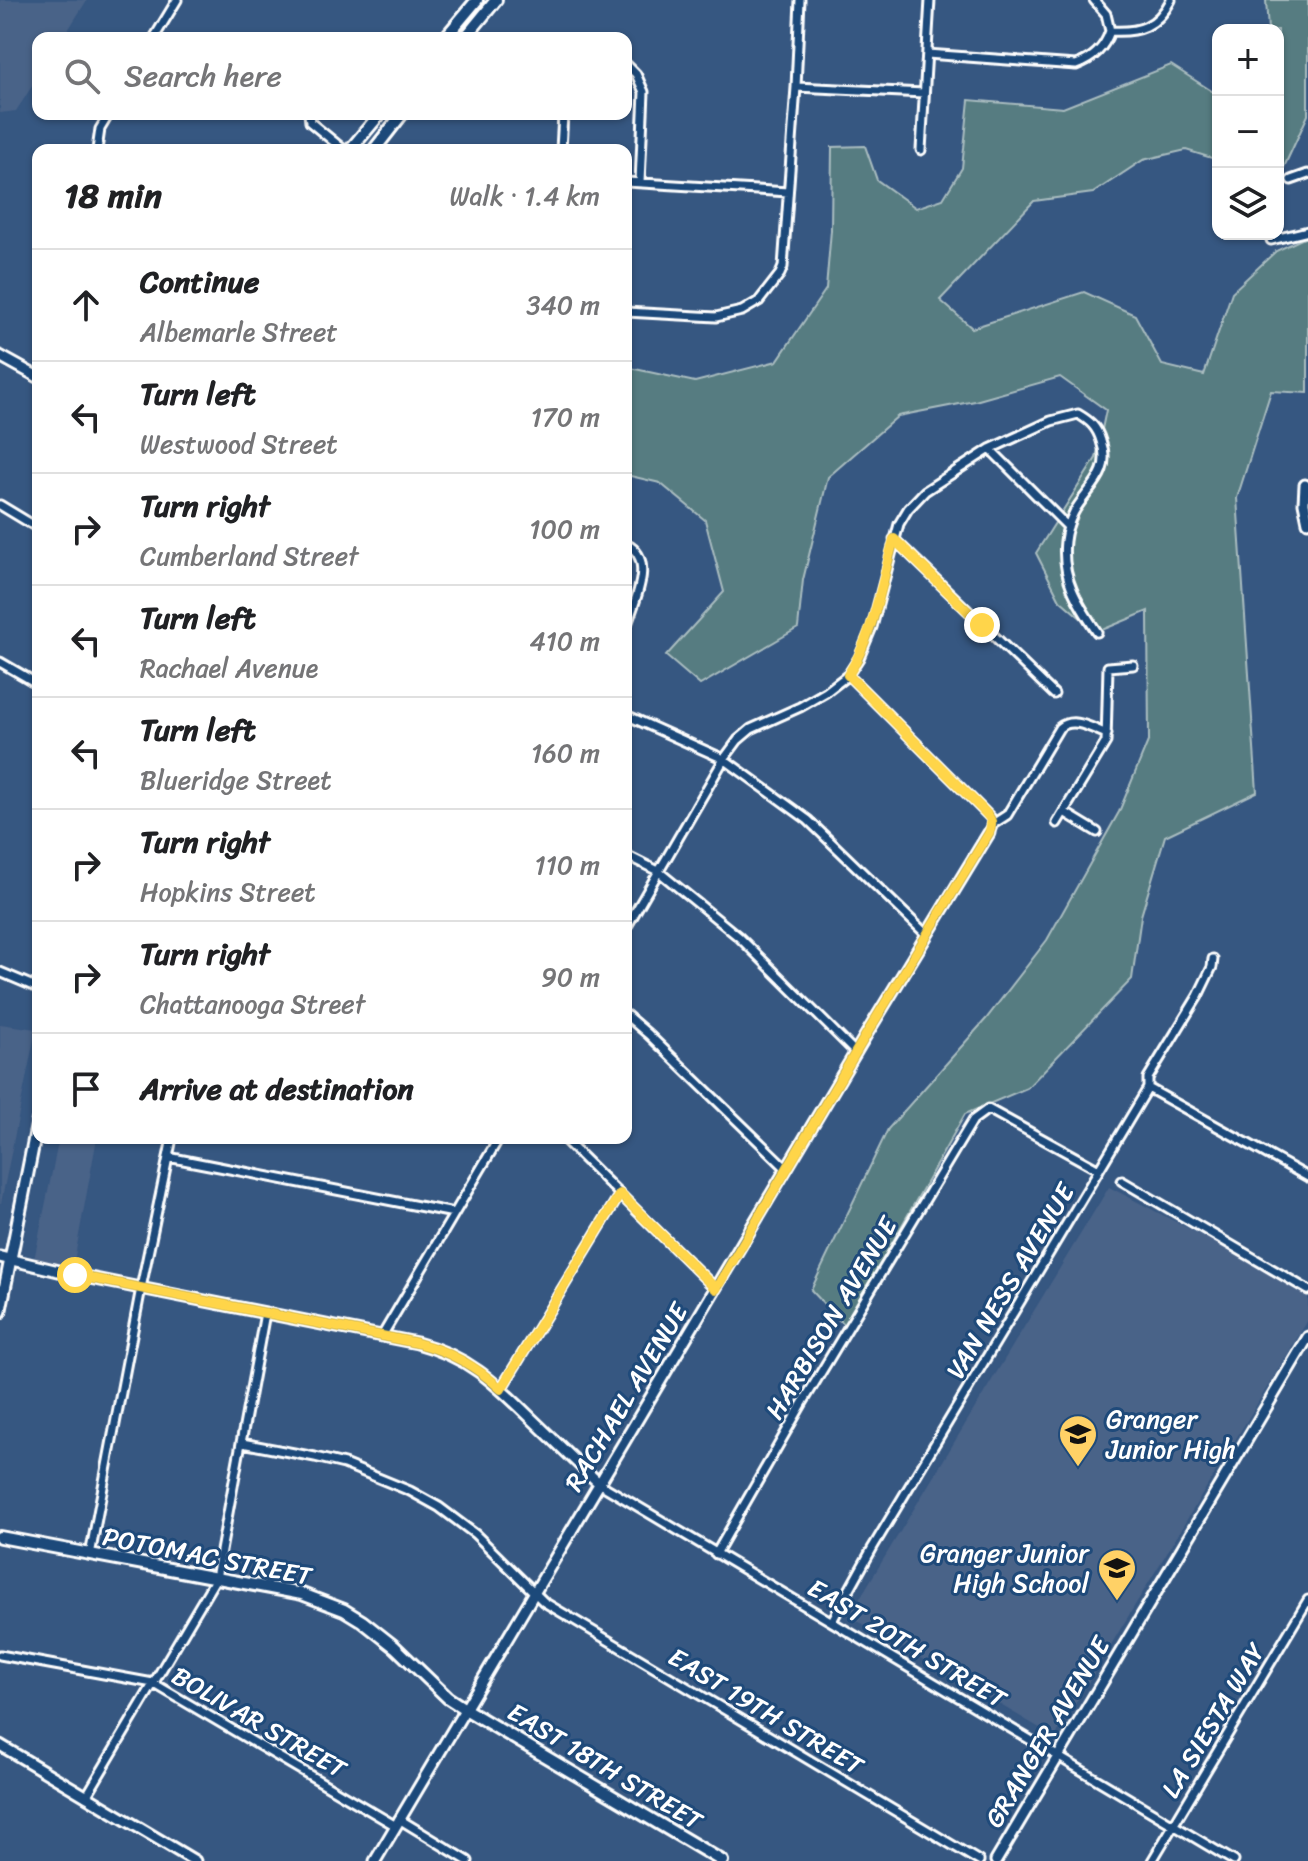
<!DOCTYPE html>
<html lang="en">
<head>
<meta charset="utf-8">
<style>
	:root { --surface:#fff; --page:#f6f6f6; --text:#202124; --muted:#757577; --line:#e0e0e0 }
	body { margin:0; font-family:Sriracha,sans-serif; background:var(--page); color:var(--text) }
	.controls { position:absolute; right:24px; top:24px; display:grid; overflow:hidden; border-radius:16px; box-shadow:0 2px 6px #0004 }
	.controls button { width:72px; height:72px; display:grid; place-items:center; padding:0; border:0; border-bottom:2px solid var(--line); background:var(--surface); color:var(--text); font:40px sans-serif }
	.stop { position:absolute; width:24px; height:24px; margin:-18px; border:6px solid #ffd54a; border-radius:50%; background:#fff }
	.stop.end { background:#ffd54a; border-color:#fff; box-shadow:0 2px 8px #0008 }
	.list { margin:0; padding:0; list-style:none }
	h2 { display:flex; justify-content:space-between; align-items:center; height:104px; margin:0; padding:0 32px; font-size:34px }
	h2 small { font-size:26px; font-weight:400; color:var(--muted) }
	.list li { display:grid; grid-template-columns:52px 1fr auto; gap:24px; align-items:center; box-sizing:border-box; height:112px; padding:0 32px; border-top:2px solid var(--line) }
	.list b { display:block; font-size:30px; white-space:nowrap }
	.list p { margin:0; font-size:26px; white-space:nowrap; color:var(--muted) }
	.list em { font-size:26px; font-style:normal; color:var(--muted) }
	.icon { flex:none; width:44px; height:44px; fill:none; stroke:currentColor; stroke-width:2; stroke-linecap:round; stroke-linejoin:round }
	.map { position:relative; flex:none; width:1308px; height:1861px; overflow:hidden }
	.search { position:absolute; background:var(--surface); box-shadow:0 2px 6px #0004; left:32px; top:32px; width:600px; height:88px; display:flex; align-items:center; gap:20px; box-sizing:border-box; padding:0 28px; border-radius:16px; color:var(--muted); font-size:30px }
	.panel { position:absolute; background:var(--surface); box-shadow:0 2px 6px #0004; left:32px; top:144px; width:600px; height:1000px; border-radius:16px }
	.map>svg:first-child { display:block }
	.built { fill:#4a6388 }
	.green { fill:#567b81; stroke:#aabdc0; stroke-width:2 }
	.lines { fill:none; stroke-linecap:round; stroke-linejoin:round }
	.minor-casing { stroke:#fff; stroke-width:13 }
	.tertiary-casing { stroke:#fff; stroke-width:15 }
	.secondary-casing { stroke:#fff; stroke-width:16 }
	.minor { stroke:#1f4a7a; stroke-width:7 }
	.tertiary { stroke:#1f4a7a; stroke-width:9 }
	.secondary { stroke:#1f4a7a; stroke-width:10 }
	.route { stroke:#ffd54a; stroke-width:10 }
	.labels { text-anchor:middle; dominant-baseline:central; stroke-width:6; stroke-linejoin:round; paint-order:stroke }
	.street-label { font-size:26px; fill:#fff; stroke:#1f4a7a }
	.poi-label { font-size:26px; fill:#fff; stroke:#1f4a7a; text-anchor:start }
</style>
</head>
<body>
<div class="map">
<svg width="1308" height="1861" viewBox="0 0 1308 1861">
	<rect width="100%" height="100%" fill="#365781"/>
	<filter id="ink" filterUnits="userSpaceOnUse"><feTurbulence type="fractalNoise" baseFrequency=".0125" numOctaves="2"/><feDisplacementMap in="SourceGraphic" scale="16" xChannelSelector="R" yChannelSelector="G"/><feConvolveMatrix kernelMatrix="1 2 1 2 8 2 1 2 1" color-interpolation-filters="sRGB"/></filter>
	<g filter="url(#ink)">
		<path class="built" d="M 0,0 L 87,0 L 63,38 L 38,38 L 38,77 L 16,111 L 0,113 Z
			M 0,1024 L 36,1029 L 1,1203 L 0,1203 Z
			M 59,1138 L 97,1138 L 73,1267 L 34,1260 Z
			M 1109,1187 L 1308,1291 L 1308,1320 L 1055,1737 L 849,1616 Z"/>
		<path class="green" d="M 1266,0 L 1308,0 L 1308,115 L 1278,180 L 1278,30 L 1268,30 Z
			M 1171,65 L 1218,95 L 1218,160 L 1186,150 L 1143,160 L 1093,193 L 1034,201 L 940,300 L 972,328 L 1084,292 L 1135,315 L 1162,365 L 1204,375 L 1232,292 L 1276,251 L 1308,236 L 1308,393 L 1271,391 L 1237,498 L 1257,792 L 1165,836 L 1141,916 L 1132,979 L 1027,1088 L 965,1114 L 845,1326 L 811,1290 L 888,1129 L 986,1019 L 1047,940 L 1119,812 L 1149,739 L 1148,611 L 1097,632 L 1060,600 L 1036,553 L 1096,458 L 1106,410 L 1060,377 L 975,401 L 898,416 L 828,477 L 803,580 L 798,628 L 700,685 L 666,656 L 724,592 L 705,520 L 660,483 L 626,475 L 626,367 L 695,382 L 777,361 L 826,289 L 831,230 L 832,147 L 865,146 L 877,180 L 916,208 L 943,199 L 962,168 L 969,100 L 1063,108 Z"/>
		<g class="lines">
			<g class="minor-casing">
				<path id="minor" d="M 1094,0 L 1106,14 L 1110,31
					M 1110,31 C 1139,33 1157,27 1171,0
					M 154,38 L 177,0
					M 927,54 L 1076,65 C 1093,59 1104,49 1110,31
					M 626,64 L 636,74 L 644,92 L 640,182
					M 796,87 L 924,93
					M 309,114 L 310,122 L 344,150
					M 97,150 L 100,129 L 109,114
					M 561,150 L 563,114
					M 921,150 L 930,0
					M 1291,180 L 1308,174
					M 626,182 L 788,192
					M 1271,240 L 1308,231
					M 626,312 L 716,317 L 742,311 L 759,301 L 780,274 L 783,267 L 796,87 L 800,0
					M 990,449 L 1068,527
					M 0,505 L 38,528
					M 894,539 L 1054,694
					M 626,544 C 657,559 634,601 626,628
					M 0,662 L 38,684
					M 848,675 L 991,818 L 993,824 L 989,833
					M 626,715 L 724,759 L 808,820 L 927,935
					M 1064,812 L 1097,832
					M 1057,823 L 1106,742 L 1108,667 L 1133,665
					M 993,824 L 1007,815 L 1059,728 C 1073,716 1091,728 1107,734
					M 626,855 L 658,871 L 739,937 L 856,1053
					M 626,928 L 724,759 L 738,740 L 751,729 L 800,707 L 826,692 L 848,675 L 859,658 L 872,627 L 899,524 L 908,509 L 925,491 L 990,449 L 1051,421 L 1078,414 C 1090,421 1097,427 1101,441 C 1113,474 1088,487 1074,512 C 1070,520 1066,532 1065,541 C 1061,578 1078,604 1097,632
					M 0,972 L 38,988
					M 626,1015 L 648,1034 L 787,1169
					M 1148,1088 L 1308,1177
					M 563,1138 L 716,1289
					M 168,1157 L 454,1213
					M 1122,1181 L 1308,1290
					M 382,1336 L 499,1138
					M 501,1389 L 620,1194
					M 242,1443 L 315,1457 L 344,1464 L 410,1491 L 439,1507 L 475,1534 L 544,1602 L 979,1861
					M 600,1484 L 1234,1861
					M 716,1554 L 802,1404 L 973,1120 L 988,1109 L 1099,1170
					M 90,1555 L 141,1288 L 172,1138
					M 832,1621 L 873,1547 L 1148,1088 L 1148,1078 L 1198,996 L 1212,967 L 1213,959
					M 0,1655 L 153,1683 L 396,1826
					M 86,1797 L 216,1578 L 265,1313
					M 399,1819 L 468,1861
					M 1152,1861 L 1308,1600"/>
			</g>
			<g class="tertiary-casing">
				<path id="tertiary" d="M 0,356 L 38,377
					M 1305,485 L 1304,503 L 1308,522
					M 0,1257 L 75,1275 L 417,1343 C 470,1357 495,1383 533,1420 C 555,1441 577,1463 600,1484
					M 0,1745 L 195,1861
					M 375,1861 L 866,1035 L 989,833
					M 996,1861 L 1308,1337"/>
			</g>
			<g class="secondary-casing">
				<path id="secondary" d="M 445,38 L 477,0
					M 465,38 L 496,0
					M 350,150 L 380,114
					M 374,150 L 402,114
					M 0,1312 L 38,1120
					M 0,1537 L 302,1594 L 344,1610 L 362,1621 L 395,1647 L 448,1698 L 465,1709 L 722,1861"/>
			</g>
			<use href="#minor" class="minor"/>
			<use href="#tertiary" class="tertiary"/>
			<use href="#secondary" class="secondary"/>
		</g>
	</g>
	<g class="lines" filter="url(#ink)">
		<path class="route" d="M 75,1275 L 417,1343 C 449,1351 476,1366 501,1389 L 620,1194 L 716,1289 L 866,1035 L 989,833 C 993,823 992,819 984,811 L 848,675 C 874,634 881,585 894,539 L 982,625"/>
	</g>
	<defs>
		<g id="school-pin" transform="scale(2)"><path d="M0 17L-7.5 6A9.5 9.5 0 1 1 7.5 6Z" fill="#ffd166" stroke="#1f4a7a"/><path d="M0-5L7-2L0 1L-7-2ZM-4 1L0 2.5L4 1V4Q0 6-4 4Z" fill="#111"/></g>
	</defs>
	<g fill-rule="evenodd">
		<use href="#school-pin" x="1078" y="1434"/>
		<use href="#school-pin" x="1117" y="1568"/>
	</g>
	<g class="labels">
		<g class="street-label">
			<text transform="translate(1010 1281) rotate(-59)">VAN NESS AVENUE</text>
			<text transform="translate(831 1318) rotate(-59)">HARBISON AVENUE</text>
			<text transform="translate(626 1397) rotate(-59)">RACHAEL AVENUE</text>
			<text transform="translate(207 1556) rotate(11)">POTOMAC STREET</text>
			<text transform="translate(907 1643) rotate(31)">EAST 20TH STREET</text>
			<text transform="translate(766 1711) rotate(31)">EAST 19TH STREET</text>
			<text transform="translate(1213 1720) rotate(-59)">LA SIESTA WAY</text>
			<text transform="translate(259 1722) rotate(30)">BOLIVAR STREET</text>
			<text transform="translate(1047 1732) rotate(-59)">GRANGER AVENUE</text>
			<text transform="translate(605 1766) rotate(31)">EAST 18TH STREET</text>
		</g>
		<g class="poi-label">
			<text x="1106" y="1419">Granger<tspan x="1106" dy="30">Junior High</tspan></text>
			<text x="1089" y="1553" text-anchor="end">Granger Junior<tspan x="1089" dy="30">High School</tspan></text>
		</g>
	</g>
</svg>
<div class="controls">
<button>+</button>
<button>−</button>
<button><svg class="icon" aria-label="layers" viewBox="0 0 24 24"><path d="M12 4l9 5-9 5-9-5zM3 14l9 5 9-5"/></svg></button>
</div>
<div class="stop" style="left:75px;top:1275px"></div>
<div class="stop end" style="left:982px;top:625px"></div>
<div class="search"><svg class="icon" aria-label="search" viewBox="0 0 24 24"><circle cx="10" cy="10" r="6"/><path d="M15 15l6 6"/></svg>Search here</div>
<section class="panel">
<h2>18 min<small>Walk · 1.4 km</small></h2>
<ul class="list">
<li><svg class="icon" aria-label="ahead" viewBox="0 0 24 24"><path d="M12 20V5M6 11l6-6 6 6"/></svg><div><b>Continue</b><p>Albemarle Street</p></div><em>340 m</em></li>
<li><svg class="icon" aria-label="left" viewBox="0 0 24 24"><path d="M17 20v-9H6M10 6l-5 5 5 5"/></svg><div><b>Turn left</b><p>Westwood Street</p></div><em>170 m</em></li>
<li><svg class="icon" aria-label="right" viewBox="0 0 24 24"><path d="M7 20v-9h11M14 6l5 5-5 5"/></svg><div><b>Turn right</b><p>Cumberland Street</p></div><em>100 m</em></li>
<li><svg class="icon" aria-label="left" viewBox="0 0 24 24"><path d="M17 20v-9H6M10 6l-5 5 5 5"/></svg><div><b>Turn left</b><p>Rachael Avenue</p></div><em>410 m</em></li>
<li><svg class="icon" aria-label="left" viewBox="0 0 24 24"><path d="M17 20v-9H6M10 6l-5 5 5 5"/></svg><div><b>Turn left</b><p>Blueridge Street</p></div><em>160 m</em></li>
<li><svg class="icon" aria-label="right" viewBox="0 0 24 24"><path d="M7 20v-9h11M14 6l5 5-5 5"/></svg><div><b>Turn right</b><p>Hopkins Street</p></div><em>110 m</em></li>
<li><svg class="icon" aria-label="right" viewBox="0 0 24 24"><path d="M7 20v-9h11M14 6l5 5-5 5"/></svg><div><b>Turn right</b><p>Chattanooga Street</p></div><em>90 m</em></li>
<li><svg class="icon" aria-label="arrive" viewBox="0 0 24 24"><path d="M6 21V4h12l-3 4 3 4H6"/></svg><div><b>Arrive at destination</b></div></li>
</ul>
</section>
</div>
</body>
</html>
